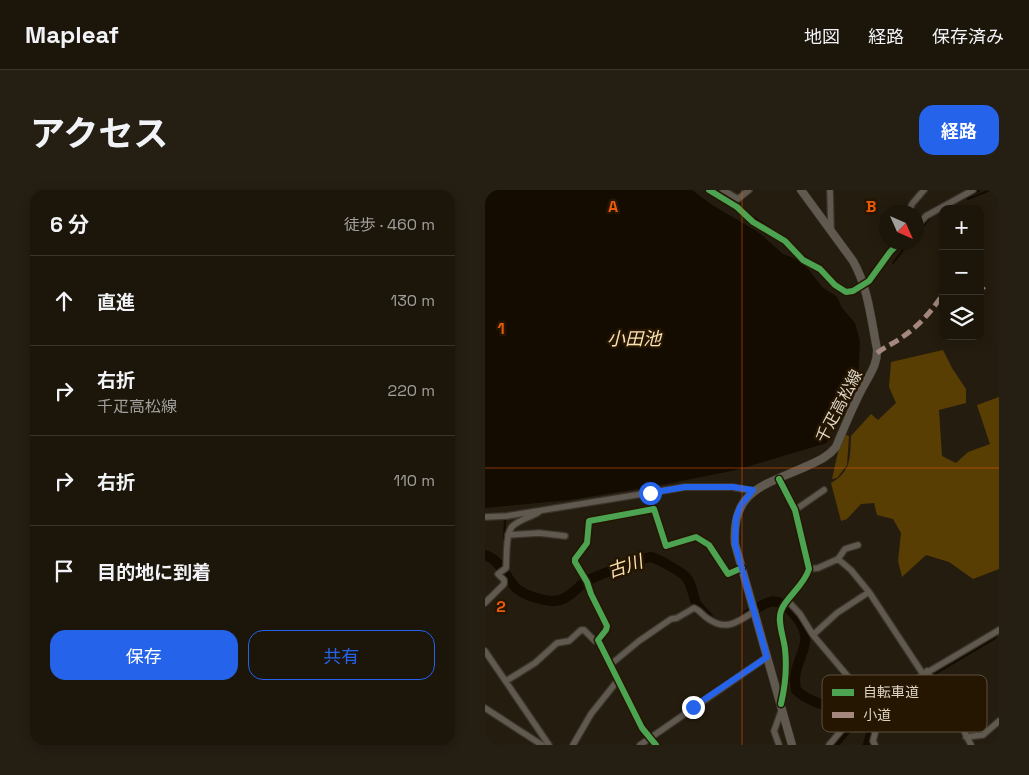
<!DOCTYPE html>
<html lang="ja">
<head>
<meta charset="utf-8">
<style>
	:root { --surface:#1b150a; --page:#241e13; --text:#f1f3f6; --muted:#a09f9c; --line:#39342b; --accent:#2563eb }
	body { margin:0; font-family:"Space Grotesk","Noto Sans JP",sans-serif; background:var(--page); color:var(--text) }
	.controls { position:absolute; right:15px; top:15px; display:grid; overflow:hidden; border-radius:10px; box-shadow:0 2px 12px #0003 }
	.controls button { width:45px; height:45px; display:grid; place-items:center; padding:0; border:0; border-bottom:1px solid var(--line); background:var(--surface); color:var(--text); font:25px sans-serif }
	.compass { position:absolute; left:394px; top:15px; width:45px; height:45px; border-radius:50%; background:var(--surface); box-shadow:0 2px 12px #0003; rotate:135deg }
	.stop { position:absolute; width:15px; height:15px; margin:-11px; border:4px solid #2563eb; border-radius:50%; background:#fff }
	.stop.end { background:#2563eb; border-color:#fff; box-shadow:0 1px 5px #0008 }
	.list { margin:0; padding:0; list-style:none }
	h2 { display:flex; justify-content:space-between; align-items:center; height:65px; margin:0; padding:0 20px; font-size:21px }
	h2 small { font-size:16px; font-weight:400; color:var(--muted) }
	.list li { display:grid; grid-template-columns:32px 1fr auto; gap:15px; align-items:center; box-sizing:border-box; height:90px; padding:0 20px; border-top:1px solid var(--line) }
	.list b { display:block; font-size:19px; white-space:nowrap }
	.list p { margin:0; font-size:16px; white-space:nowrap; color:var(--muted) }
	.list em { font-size:16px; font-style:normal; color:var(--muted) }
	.actions { display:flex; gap:10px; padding:15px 20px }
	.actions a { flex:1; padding:11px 0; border:1px solid var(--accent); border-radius:15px; text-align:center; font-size:18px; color:var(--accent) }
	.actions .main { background:var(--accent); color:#fff }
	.icon { flex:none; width:28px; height:28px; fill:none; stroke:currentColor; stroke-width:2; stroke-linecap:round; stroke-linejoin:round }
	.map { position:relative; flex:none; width:514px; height:555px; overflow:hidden; border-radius:15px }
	header { display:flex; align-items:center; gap:30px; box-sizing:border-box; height:70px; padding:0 25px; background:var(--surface); border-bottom:1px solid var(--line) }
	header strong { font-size:24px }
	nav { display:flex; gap:28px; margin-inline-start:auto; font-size:18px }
	.intro { display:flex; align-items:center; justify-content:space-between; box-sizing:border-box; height:120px; padding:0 30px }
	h1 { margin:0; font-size:35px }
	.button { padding:12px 22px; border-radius:15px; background:var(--accent); color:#fff; font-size:18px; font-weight:700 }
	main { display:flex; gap:30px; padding:0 30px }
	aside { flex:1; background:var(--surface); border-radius:15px; box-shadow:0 2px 12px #0003 }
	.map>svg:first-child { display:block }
	.green { fill:#593e04 }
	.water { fill:#140b01 }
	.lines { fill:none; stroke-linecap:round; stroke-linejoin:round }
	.stream { stroke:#140b01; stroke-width:2 }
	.canal { stroke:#140b01; stroke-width:5.5 }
	.river { stroke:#140b01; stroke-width:10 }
	.minor-casing { stroke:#3c352c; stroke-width:8 }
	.secondary-casing { stroke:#3c352c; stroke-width:9 }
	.minor { stroke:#5f594f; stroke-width:5.5 }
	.secondary { stroke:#5f594f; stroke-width:8 }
	.quiet { stroke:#a5887d; stroke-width:5; stroke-dasharray:10 5; stroke-linecap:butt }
	.cycleway-casing { stroke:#241600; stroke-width:9 }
	.cycleway { stroke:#4ca352; stroke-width:6 }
	.route { stroke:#2563eb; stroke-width:6 }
	.grid { fill:none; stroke:#e8590c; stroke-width:1; stroke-opacity:0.55 }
	.labels { text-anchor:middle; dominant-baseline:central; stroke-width:5; stroke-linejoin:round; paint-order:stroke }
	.street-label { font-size:16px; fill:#ded4c5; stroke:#241600 }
	.water-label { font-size:18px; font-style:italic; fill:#fde0b0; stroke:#241600 }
	.key { fill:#241600; stroke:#5c4f3b; stroke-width:1 }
	.key-label { font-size:14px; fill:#ded4c5 }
	.grid-label { font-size:16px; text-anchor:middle; font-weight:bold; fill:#e8590c; stroke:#241600; stroke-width:5; stroke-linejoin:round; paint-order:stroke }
</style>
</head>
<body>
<header>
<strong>Mapleaf</strong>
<nav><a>地図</a><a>経路</a><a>保存済み</a></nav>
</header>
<div class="intro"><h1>アクセス</h1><a class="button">経路</a></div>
<main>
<aside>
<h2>6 分<small>徒歩 · 460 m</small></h2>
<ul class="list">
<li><svg class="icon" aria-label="ahead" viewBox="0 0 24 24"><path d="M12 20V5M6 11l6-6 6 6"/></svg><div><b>直進</b></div><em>130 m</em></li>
<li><svg class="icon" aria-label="right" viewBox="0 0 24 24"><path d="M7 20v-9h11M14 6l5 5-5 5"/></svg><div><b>右折</b><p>千疋高松線</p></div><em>220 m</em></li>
<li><svg class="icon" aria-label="right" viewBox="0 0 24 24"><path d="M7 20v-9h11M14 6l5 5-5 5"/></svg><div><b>右折</b></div><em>110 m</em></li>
<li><svg class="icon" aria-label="arrive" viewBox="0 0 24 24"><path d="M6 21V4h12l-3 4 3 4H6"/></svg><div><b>目的地に到着</b></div></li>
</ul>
<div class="actions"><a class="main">保存</a><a>共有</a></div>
</aside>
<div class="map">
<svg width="514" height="555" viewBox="0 0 514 555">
	<rect width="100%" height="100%" fill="#241c0e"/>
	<path class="green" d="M 458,160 L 467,178 L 481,199 L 481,213 L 454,220 L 457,266 L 471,273 L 483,262 L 505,254 L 492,215 L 514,207 L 514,379 L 488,389 L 464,372 L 441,365 L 417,387 L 413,371 L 416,343 L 408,329 L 392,325 L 389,313 L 376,314 L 362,329 L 356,331 L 346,293 C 367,281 365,267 366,246 L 386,224 L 393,230 L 411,213 L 404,197 L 406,172 Z
		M 359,244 L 364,246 L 362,275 L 352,288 L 347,289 L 355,253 Z"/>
	<path class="water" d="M 0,0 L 207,0 L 227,15 L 273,42 L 298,64 L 313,70 L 323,79 L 337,97 L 352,107 L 357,118 L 370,133 L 375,151 L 373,190 L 370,204 L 364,213 C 350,209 345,226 343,237 C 341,243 344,248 342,253 L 251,280 L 171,296 L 84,310 L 0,318 Z"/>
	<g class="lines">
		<path class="stream" d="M 481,7 L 483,9 L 505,0
			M 466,15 L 495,0
			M 261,22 L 298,47
			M 432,44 L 446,26
			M 311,59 L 323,69 L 337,78
			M 408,73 L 424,52
			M 19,354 L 20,329
			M 20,396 L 25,391"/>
		<path class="canal" d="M 450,482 L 509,447
			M 351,555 L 373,529"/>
		<path class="river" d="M 0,365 C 16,370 20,387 31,398 C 39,405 55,410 66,411 C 82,412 90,399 101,391 C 106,388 161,367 165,367 C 173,368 192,380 199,385 C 207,392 207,403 211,413 C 214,418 219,423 223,427
			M 262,425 C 280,414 288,403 306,421 C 339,454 304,466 311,500 C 321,510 340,517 354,517 C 360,517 366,515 373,515 C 395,516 387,541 383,555"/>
		<g class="minor-casing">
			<path id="minor" d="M 224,0 L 252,17 L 268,32 L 300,51 L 318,70 L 335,79 L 350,95 L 361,102 L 368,101 L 384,91 L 405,62 L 415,52
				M 238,0 L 253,9 L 264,0
				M 345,0 L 346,40
				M 424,22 L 427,14 L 439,0
				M 432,36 L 441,26 L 488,0
				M 294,289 L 310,320 L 324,379 C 319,396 301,406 296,421 C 292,432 299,447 300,459 C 302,476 300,496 296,513
				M 310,320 L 339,300
				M 0,327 L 22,326 L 200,297 L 247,297 L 268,301
				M 23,345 L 54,343 L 80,346
				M 353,369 L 360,359 L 373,355
				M 324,379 L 333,378 L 353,369 L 366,380 L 384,402 L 438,484
				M 384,402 L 352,423 L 328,445 L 382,509 L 391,512 L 394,528 L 388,551 L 390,555
				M 303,411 L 315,424 L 328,445
				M 0,413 L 19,394 L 19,390 L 13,384 L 21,378 C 22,368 20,340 29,335 C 36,329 46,327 54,322
				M 0,461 L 64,555
				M 125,475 L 154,451 L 186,429 L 192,428 L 209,418 C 215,420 217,425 222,428 C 241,442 253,432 270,421
				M 442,481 L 454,502 L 471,525 L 486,555
				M 21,491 L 50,473 L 72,453 L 84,451 L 96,440 L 99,440 L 110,451 L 113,450
				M 0,518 L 57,555
				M 481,547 L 498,545 L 514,531
				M 88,555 L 106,524 L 133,490
				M 155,555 L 282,467
				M 171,555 L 157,538 L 113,450 L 121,440 L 122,436 L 106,404 L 102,392 L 90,372 L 90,369 L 102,353 L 104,331 L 169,319 L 181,356 L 211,347 L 224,355 L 243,384 L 257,378
				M 294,555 L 289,541 L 297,519
				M 344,555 L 360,536 L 375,522 L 514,440"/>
		</g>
		<g class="secondary-casing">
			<path id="secondary" d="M 307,555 L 250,354 C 246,299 281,295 322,276 C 333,271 343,267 351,257 C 359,238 367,218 377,199 C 384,185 393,175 392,159 C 386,129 383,97 368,71 L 316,0"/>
		</g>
		<use href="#minor" class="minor"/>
		<use href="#secondary" class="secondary"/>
		<path class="quiet" d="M 495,96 L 499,100
			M 392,163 C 400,157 409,153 416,148 C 434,136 446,122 458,104"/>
		<g class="cycleway-casing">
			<path id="cycleway" d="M 224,0 L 252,17 L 268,32 L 300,51 L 318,70 L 335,79 L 350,95 L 361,102 L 368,101 L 384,91 L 405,62 L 415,52
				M 294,289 L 310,320 L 324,379 C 319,396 300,408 296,421 C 292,432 299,448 300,459 C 302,477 300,497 296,514
				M 171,555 L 157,538 L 113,450 L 121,440 L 122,436 L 106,404 L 102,392 L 90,372 L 90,369 L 102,353 L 104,331 L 169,319 L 181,356 L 211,347 L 224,355 L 243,384 L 257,378"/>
		</g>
		<use href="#cycleway" class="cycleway"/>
	</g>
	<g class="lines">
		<path class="route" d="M 165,303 L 200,297 L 248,297 L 268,300 L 256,315 L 251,328 L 250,354 L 282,467 L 208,517"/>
	</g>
	<path class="grid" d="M 257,0 L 257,555M 0,278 L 514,278"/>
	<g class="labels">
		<g class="street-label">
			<text transform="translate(354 216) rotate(-62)">千疋高松線</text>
		</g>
		<g class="water-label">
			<text x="149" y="148">小田池</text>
			<text transform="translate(140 376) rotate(-19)">古川</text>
		</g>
	</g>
	<rect x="337" y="485" width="165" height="57" rx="8" class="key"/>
	<rect x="347" y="499" width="22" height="7" fill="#4ca352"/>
	<rect x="347" y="522" width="22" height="6" fill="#a5887d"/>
	<g class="key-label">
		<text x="378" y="507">自転車道</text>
		<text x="378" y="530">小道</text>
	</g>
	<g class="grid-label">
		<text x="128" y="22">A</text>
		<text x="386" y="22">B</text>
		<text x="16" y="144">1</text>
		<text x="16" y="422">2</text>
	</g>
</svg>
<div class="controls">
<button>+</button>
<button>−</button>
<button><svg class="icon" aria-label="layers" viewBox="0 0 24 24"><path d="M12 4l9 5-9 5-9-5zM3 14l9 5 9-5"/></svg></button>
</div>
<svg class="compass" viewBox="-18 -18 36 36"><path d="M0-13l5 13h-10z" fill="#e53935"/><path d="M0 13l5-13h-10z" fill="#a09f9c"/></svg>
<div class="stop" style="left:165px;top:303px"></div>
<div class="stop end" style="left:208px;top:517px"></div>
</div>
</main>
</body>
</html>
